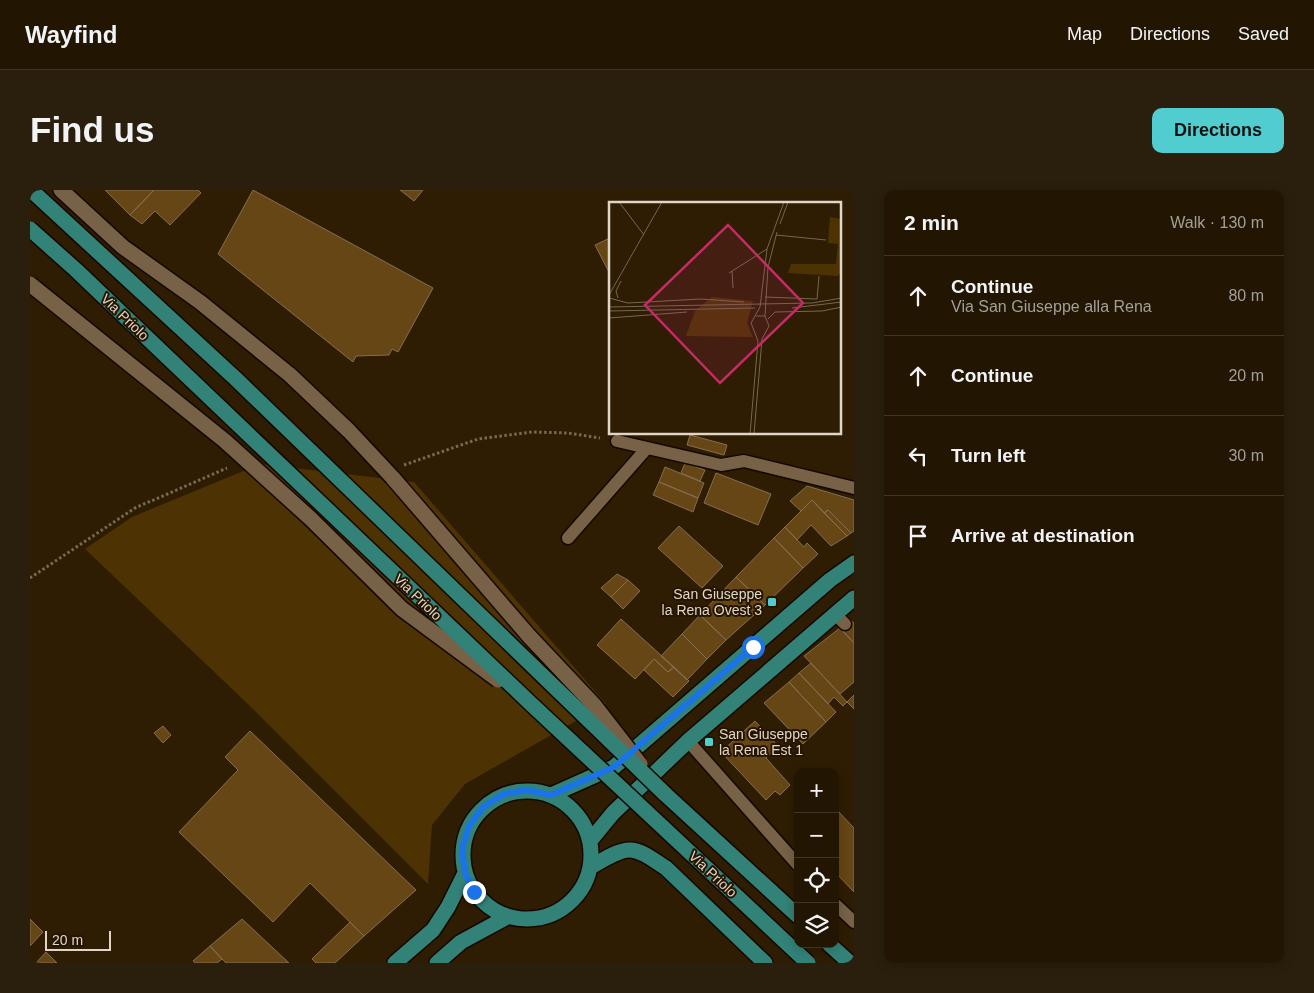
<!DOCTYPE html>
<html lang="en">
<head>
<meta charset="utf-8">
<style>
	:root { --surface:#221602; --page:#2a1f0c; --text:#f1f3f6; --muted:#a29f99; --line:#3f3524; --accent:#52cdcf }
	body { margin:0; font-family:Arial,sans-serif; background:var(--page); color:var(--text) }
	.controls { position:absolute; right:15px; bottom:15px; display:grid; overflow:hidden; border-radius:10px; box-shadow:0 2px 12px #0003 }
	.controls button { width:45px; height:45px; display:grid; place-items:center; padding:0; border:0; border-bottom:1px solid var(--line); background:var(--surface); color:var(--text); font:25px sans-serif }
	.scale { position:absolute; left:15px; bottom:12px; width:66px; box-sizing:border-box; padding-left:5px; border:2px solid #e0d5c6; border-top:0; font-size:14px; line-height:18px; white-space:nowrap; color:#e0d5c6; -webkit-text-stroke:4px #241400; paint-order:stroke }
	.stop { position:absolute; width:15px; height:15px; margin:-11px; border:4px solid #1a73e8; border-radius:50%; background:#fff }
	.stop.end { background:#1a73e8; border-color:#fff; box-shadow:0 1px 5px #0008 }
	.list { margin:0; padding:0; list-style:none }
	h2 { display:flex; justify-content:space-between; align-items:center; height:65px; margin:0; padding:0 20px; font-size:21px }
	h2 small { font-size:16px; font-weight:400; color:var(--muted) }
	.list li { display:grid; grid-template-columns:32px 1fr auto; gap:15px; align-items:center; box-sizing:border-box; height:80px; padding:0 20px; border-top:1px solid var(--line) }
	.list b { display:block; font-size:19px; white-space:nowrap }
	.list p { margin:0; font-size:16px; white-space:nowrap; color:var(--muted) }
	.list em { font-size:16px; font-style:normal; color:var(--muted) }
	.icon { flex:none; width:28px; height:28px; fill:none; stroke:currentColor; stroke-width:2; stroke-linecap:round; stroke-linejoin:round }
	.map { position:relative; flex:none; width:824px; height:773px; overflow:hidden; border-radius:10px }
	header { display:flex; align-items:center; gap:30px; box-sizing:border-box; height:70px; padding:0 25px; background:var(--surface); border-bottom:1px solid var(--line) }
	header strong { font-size:24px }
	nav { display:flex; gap:28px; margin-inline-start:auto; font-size:18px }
	.intro { display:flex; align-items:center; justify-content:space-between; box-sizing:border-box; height:120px; padding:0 30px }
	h1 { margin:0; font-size:35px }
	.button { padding:12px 22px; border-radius:10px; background:var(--accent); color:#111; font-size:18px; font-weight:700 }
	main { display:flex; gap:30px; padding:0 30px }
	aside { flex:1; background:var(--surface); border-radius:10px; box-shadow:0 2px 12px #0003 }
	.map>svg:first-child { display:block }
	.green { fill:#4d3204 }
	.building { fill:#664614; stroke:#846f53 }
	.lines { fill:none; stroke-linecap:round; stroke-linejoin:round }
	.lane-casing { stroke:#160700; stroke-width:15 }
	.secondary-casing { stroke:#160700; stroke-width:18 }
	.primary-casing { stroke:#160700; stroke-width:18 }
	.path { stroke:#776953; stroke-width:3; stroke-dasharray:2.5 2.5; stroke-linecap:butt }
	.lane { stroke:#776247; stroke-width:12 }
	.secondary { stroke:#776247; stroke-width:15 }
	.primary { stroke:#338278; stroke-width:15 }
	.secondary-bridge-casing { stroke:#160700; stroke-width:18; stroke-linecap:butt }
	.primary-bridge-casing { stroke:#160700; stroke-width:18; stroke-linecap:butt }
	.secondary-bridge { stroke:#776247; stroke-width:15 }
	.primary-bridge { stroke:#338278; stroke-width:15 }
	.route { stroke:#1a73e8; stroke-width:6 }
	.poi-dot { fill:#52cdcf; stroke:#241400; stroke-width:2 }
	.labels { text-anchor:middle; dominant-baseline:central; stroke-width:4; stroke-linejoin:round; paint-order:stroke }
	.street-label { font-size:14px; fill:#e0d5c6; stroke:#241400 }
	.poi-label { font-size:14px; fill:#e0d5c6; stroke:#241400; text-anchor:end }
	.inset-road { fill:none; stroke:#756751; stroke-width:1 }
	.view { fill:#c52b66; fill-opacity:0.15; stroke:#c52b66; stroke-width:2.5 }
	.inset-edge { fill:none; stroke:#e0d5c6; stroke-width:2.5 }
</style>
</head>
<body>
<header>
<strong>Wayfind</strong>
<nav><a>Map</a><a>Directions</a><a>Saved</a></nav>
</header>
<div class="intro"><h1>Find us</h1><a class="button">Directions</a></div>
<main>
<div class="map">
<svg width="824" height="773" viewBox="0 0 824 773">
	<rect width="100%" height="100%" fill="#2e1d03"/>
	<path class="green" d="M 230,274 L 384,292 L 576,514 L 435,594 L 402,635 L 398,694 L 220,516 L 55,359 L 102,327 Z"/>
	<path class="building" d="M 75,0 L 124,0 L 100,25 Z
		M 124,0 L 168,0 L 171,3 L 140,35 L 125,21 L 112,34 L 100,25 Z
		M 223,0 L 403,98 L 368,162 L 362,159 L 359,165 L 326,166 L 323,172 L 188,64 Z
		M 370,0 L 393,0 L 384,11 Z
		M 580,48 L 580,84 L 565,55 Z
		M 660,245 L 697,255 L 694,265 L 657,255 Z
		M 655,273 L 675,280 L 670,291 L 651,283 Z
		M 635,277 L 674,293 L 668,308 L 629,292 Z
		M 686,283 L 741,304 L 728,335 L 674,313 Z
		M 629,292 L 668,308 L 663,322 L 623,305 Z
		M 777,296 L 824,310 L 824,341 L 821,343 L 798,320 L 794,323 L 782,310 L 771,321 L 760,311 Z
		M 782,310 L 817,346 L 801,356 L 781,335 L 767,350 L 755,337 Z
		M 798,320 L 821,343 L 817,346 L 794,323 Z
		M 649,336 L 693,376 L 672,398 L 628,358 Z
		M 755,337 L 774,357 L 777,353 L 788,364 L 773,378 L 744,348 Z
		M 744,348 L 773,378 L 735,415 L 706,387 Z
		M 587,384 L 598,390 L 581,407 L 571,398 Z
		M 706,387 L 735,415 L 696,450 L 670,425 Z
		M 598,390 L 610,401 L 593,419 L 581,407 Z
		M 670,425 L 696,450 L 677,469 L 652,444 Z
		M 591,429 L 644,477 L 638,482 L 624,469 L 605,489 L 567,455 Z
		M 820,430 L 824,433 L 824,453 L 810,438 Z
		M 810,438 L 824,453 L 824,492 L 810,504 L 774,466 Z
		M 652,444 L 677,469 L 657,490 L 631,466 Z
		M 624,469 L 638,482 L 644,477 L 659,491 L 643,507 L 614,480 Z
		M 781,473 L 817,512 L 813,516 L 804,507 L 798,514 L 769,483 Z
		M 769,483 L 806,522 L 796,532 L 759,492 Z
		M 759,492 L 796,532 L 773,554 L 734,513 Z
		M 824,505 L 824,519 L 817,512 Z
		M 725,531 L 748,556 L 736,568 L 760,595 L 750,605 L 745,601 L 736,610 L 691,562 Z
		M 133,536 L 141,545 L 133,553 L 124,543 Z
		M 220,541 L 386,700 L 334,746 L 280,693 L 243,732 L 149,642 L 208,580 L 195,567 Z
		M 805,618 L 824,638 L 824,702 L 805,682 Z
		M 0,729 L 13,742 L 0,756 Z
		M 212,729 L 259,773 L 196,773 L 180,756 Z
		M 320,732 L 334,746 L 305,773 L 286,773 L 282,769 Z
		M 180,756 L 192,769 L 187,773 L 165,773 L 163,771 Z
		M 16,762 L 27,773 L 6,773 Z"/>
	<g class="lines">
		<g class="lane-casing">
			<path id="lane" d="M 587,251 L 691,275 L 714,271 L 824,298
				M 538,348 L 617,258
				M 805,424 L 815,434
				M 658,551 L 768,675
				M 805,714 L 824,732"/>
		</g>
		<g class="secondary-casing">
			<path id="secondary" d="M 31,0 L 93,57 L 170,112 L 260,185"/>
		</g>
		<g class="primary-casing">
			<path id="primary" d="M433 665a64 64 0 1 1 128 0a64 64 0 1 1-128 0Z
				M 635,604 L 768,726
				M 521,605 L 584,577 L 800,390 L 824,373
				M 560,651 L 583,623 L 658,551 L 824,408
				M 561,677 C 571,671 589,659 601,660 C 614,661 626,672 636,678 L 735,773
				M 799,754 L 820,773
				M 365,773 L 403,740 L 418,717 L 435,683
				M 407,773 L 431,752 L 477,727"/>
		</g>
		<path class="path" d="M 374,275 L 448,249 L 502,242 L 538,243 L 570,248
			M 0,388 L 105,318 L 197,278"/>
		<use href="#lane" class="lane"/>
		<use href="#secondary" class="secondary"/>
		<use href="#primary" class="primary"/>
		<g class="secondary-bridge-casing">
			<path id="secondary-bridge" d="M 0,94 L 195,251 L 281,329 L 372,419 L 468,490
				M 260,185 L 319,241 L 362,287 L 499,446 L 565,516 L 610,574"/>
		</g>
		<g class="primary-bridge-casing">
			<path id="primary-bridge" d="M 1,0 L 206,189 L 635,604
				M 0,39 L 46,80 L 499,512 L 778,773"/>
		</g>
		<use href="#secondary-bridge" class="secondary-bridge"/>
		<use href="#primary-bridge" class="primary-bridge"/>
	</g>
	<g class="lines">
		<path class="route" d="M 444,702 L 435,683 L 432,659 L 439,636 L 453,617 L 474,604 L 497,600 L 521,605 L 584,577 L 723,457"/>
	</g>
	<g class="poi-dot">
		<rect x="737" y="407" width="10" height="10" rx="2.5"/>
		<rect x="674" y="547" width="10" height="10" rx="2.5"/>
	</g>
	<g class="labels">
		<g class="street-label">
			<text transform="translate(95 127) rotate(44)">Via Priolo</text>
			<text transform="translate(388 407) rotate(44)">Via Priolo</text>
			<text transform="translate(683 684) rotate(43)">Via Priolo</text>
		</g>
		<g class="poi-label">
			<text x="732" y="404">San Giuseppe<tspan x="732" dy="16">la Rena Ovest 3</tspan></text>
			<text x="689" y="544" text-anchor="start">San Giuseppe<tspan x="689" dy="16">la Rena Est 1</tspan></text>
		</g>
	</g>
	<g transform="translate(579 12)">
		<rect width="232" height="232" fill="#2e1d03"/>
		<path d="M 221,15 L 232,17 L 232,69 L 229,74 L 179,71 L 182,62 L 227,62 L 229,42 L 219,41 ZM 103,95 L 144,99 L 138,121 L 144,135 L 77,134 L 86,109 Z" fill="#4d3204"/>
		<path class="inset-road" d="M 10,0 L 35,33M 171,22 L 179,0M 167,33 L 217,38M 123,69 L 124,86M 120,71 L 158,47M 0,93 L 53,0M 156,95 L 208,97 L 210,74M 0,96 L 19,101 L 92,97 L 135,100M 9,96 L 7,89 L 12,79M 0,105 L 203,101 L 233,96M 183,106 L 233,100M 0,109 L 146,106M 156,114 L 159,65 L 168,30M 0,116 L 78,110M 159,117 L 166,110 L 213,109 L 233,105M 141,232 L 149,139 L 142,121 L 151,105 L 158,47 L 175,0M 145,232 L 153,137 L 160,124 L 156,114 L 147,114"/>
		<path class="view" d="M 119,23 L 194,101 L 111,181 L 36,103 Z"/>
		<rect width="232" height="232" class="inset-edge"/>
	</g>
</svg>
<div class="controls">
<button>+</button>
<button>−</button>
<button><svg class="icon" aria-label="locate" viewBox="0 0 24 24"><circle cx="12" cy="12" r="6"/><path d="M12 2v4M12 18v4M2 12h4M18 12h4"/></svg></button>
<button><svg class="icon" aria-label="layers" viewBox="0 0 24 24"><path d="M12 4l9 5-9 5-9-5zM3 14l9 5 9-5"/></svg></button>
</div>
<div class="scale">20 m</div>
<div class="stop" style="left:723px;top:457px"></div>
<div class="stop end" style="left:444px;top:702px"></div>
</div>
<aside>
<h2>2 min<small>Walk · 130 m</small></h2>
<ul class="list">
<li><svg class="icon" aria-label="ahead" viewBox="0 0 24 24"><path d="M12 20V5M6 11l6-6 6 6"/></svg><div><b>Continue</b><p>Via San Giuseppe alla Rena</p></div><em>80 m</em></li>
<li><svg class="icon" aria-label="ahead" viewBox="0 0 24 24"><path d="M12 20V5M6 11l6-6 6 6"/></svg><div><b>Continue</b></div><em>20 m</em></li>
<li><svg class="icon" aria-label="left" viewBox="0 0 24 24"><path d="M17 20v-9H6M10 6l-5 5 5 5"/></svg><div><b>Turn left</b></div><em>30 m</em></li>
<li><svg class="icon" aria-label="arrive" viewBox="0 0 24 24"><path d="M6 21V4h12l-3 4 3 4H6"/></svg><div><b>Arrive at destination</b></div></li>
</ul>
</aside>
</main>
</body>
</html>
